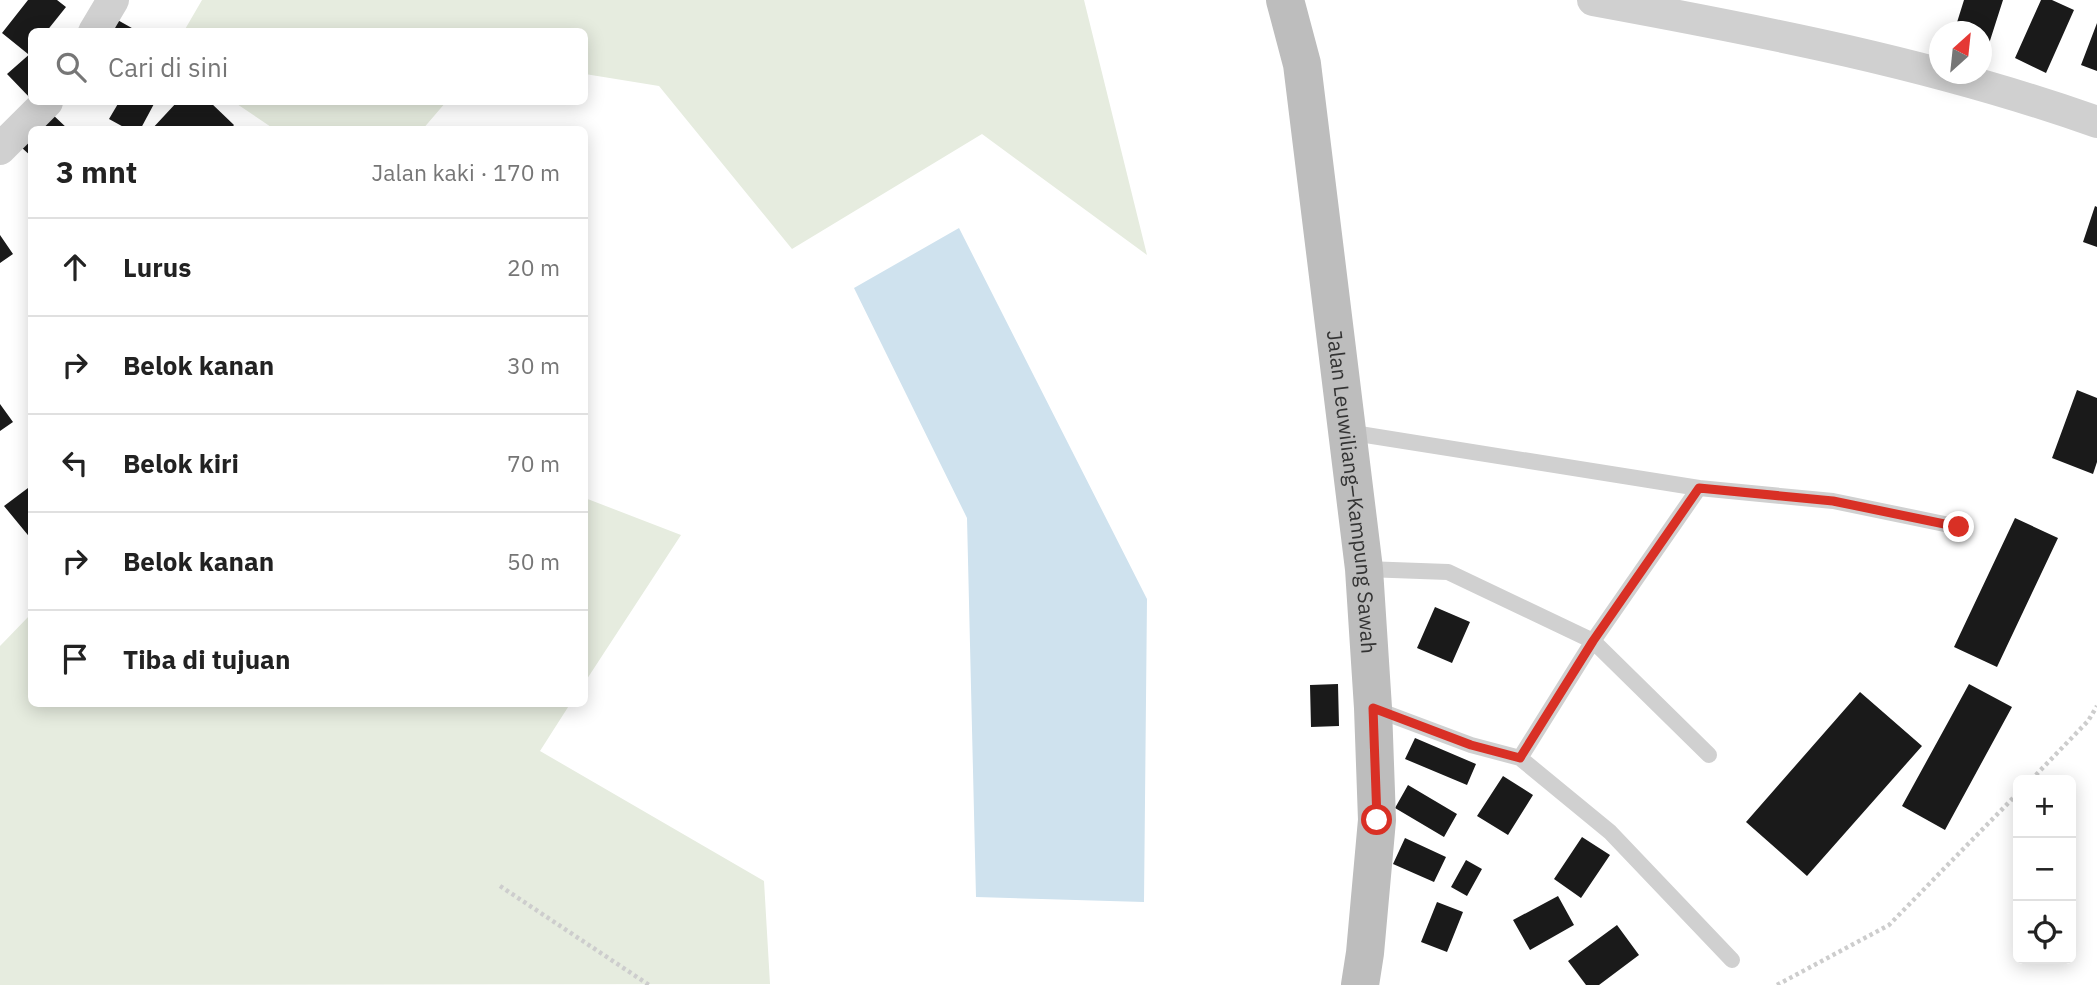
<!DOCTYPE html>
<html lang="id">
<head>
<meta charset="utf-8">
<style>
	:root { --surface:#fff; --page:#f2f2f2; --text:#222; --muted:#767676; --line:#e0e0e0 }
	body { margin:0; font-family:"IBM Plex Sans",sans-serif; background:var(--page); color:var(--text) }
	.controls { position:absolute; right:21px; bottom:21px; display:grid; overflow:hidden; border-radius:10px; box-shadow:0 4px 18px #0003 }
	.controls button { width:63px; height:63px; display:grid; place-items:center; padding:0; border:0; border-bottom:2px solid var(--line); background:var(--surface); color:var(--text); font:35px sans-serif }
	.compass { position:absolute; left:1929px; top:21px; width:63px; height:63px; border-radius:50%; background:var(--surface); box-shadow:0 4px 18px #0003; rotate:27deg }
	.stop { position:absolute; width:21px; height:21px; margin:-16px; border:5px solid #d93025; border-radius:50%; background:#fff }
	.stop.end { background:#d93025; border-color:#fff; box-shadow:0 2px 7px #0008 }
	.list { margin:0; padding:0; list-style:none }
	h2 { display:flex; justify-content:space-between; align-items:center; height:91px; margin:0; padding:0 28px; font-size:30px }
	h2 small { font-size:23px; font-weight:400; color:var(--muted) }
	.list li { display:grid; grid-template-columns:46px 1fr auto; gap:21px; align-items:center; box-sizing:border-box; height:98px; padding:0 28px; border-top:2px solid var(--line) }
	.list b { display:block; font-size:26px; white-space:nowrap }
	.list em { font-size:23px; font-style:normal; color:var(--muted) }
	.icon { flex:none; width:38px; height:38px; fill:none; stroke:currentColor; stroke-width:2; stroke-linecap:round; stroke-linejoin:round }
	.map { position:relative; flex:none; width:2097px; height:985px; overflow:hidden }
	.search { position:absolute; background:var(--surface); box-shadow:0 4px 18px #0003; left:28px; top:28px; width:560px; height:77px; display:flex; align-items:center; gap:18px; box-sizing:border-box; padding:0 24px; border-radius:10px; color:var(--muted); font-size:26px }
	.panel { position:absolute; background:var(--surface); box-shadow:0 4px 18px #0003; left:28px; top:126px; width:560px; height:581px; border-radius:10px }
	.map>svg:first-child { display:block }
	.green { fill:#e6ecdf }
	.water { fill:#cfe2ee }
	.building { fill:#1a1a1a }
	.lines { fill:none; stroke-linecap:round; stroke-linejoin:round }
	.path { stroke:#cdcdcd; stroke-width:4.5; stroke-dasharray:3.5 3.5; stroke-linecap:butt }
	.service { stroke:#d0d0d0; stroke-width:16 }
	.minor { stroke:#d0d0d0; stroke-width:32 }
	.secondary { stroke:#bdbdbd; stroke-width:38 }
	.route { stroke:#d93025; stroke-width:9 }
	.labels { text-anchor:middle; dominant-baseline:central; stroke-width:7; stroke-linejoin:round; paint-order:stroke }
	.street-label { font-size:21px; fill:#333; stroke:#fff }
</style>
</head>
<body>
<div class="map">
<svg width="2097" height="985" viewBox="0 0 2097 985">
	<rect width="100%" height="100%" fill="#fff"/>
	<path class="green" d="M 202,0 L 1084,0 L 1147,255 L 982,134 L 792,249 L 659,86 L 585,74 L 584,32 L 184,31 Z
		M 234,102 L 446,102 L 422,130 L 274,129 Z
		M 585,498 L 681,535 L 585,682 Z
		M 31,614 L 32,704 L 570,704 L 540,751 L 764,881 L 770,984 L 0,985 L 0,646 Z"/>
	<path class="water" d="M 959,228 L 1147,599 L 1144,902 L 976,897 L 967,518 L 854,288 Z"/>
	<path class="building" d="M 28,0 L 57,0 L 66,7 L 46,32 L 32,32 L 32,50 L 28,54 L 2,33 Z
		M 1964,0 L 2003,0 L 1987,50 L 1982,49 L 1982,32 L 1954,32 Z
		M 2041,0 L 2052,0 L 2074,10 L 2046,73 L 2015,58 Z
		M 114,18 L 139,32 L 107,32 Z
		M 2097,23 L 2097,71 L 2081,65 Z
		M 32,52 L 32,100 L 7,74 Z
		M 119,102 L 155,102 L 140,130 L 129,130 L 109,119 Z
		M 177,102 L 210,102 L 234,125 L 230,130 L 151,130 Z
		M 51,113 L 69,130 L 36,130 Z
		M 32,135 L 32,157 L 21,147 Z
		M 2095,206 L 2097,207 L 2097,247 L 2083,242 Z
		M 0,235 L 13,254 L 0,263 Z
		M 2077,390 L 2097,398 L 2097,462 L 2093,474 L 2052,458 Z
		M 0,404 L 13,422 L 0,431 Z
		M 32,485 L 32,540 L 4,506 Z
		M 2015,518 L 2058,538 L 1997,667 L 1954,647 Z
		M 1435,607 L 1470,622 L 1452,663 L 1417,648 Z
		M 1338,684 L 1339,726 L 1311,727 L 1310,685 Z
		M 1969,684 L 2012,707 L 1945,830 L 1902,806 Z
		M 1860,692 L 1922,746 L 1807,876 L 1746,822 Z
		M 1415,738 L 1476,764 L 1467,785 L 1405,759 Z
		M 1503,776 L 1533,795 L 1508,835 L 1477,816 Z
		M 1408,785 L 1457,814 L 1444,837 L 1395,808 Z
		M 1582,837 L 1610,855 L 1581,898 L 1554,879 Z
		M 1405,838 L 1446,857 L 1434,882 L 1393,864 Z
		M 1466,860 L 1482,869 L 1467,896 L 1451,887 Z
		M 1558,896 L 1574,925 L 1530,950 L 1513,920 Z
		M 1437,902 L 1463,912 L 1447,952 L 1421,942 Z
		M 1617,925 L 1639,955 L 1599,985 L 1586,985 L 1568,961 Z"/>
	<g class="lines">
		<path class="path" d="M 2031,780 L 2088,721 L 2097,706
			M 500,886 L 649,985
			M 1777,985 L 1889,925 L 2018,793"/>
		<path class="service" d="M 1347,432 L 1699,488
			M 1365,569 L 1448,572 L 1593,641 L 1709,755
			M 1375,709 L 1471,745 L 1520,758 L 1593,641 L 1699,488 L 1833,501 L 1959,527
			M 1520,758 L 1610,832 L 1732,960"/>
		<path class="minor" d="M 1593,0 C 1762,31 1934,64 2097,122
			M 94,32 L 113,0
			M 0,149 L 47,102"/>
		<path class="secondary" id="s1" d="M 1285,0 L 1302,64 L 1364,569 L 1373,708 L 1377,820 L 1365,953 L 1360,985"/>
	</g>
	<g class="lines">
		<path class="route" d="M 1377,820 L 1373,708 L 1471,745 L 1520,758 L 1593,641 L 1699,488 L 1833,501 L 1959,527"/>
	</g>
	<g class="labels">
		<g class="street-label">
			<text stroke="none"><textPath href="#s1" startOffset="497">Jalan Leuwiliang–Kampung Sawah</textPath></text>
		</g>
	</g>
</svg>
<div class="controls">
<button>+</button>
<button>−</button>
<button><svg class="icon" aria-label="locate" viewBox="0 0 24 24"><circle cx="12" cy="12" r="6"/><path d="M12 2v4M12 18v4M2 12h4M18 12h4"/></svg></button>
</div>
<svg class="compass" viewBox="-18 -18 36 36"><path d="M0-13l5 13h-10z" fill="#e53935"/><path d="M0 13l5-13h-10z" fill="#767676"/></svg>
<div class="stop" style="left:1377px;top:820px"></div>
<div class="stop end" style="left:1959px;top:527px"></div>
<div class="search"><svg class="icon" aria-label="search" viewBox="0 0 24 24"><circle cx="10" cy="10" r="6"/><path d="M15 15l6 6"/></svg>Cari di sini</div>
<section class="panel">
<h2>3 mnt<small>Jalan kaki · 170 m</small></h2>
<ul class="list">
<li><svg class="icon" aria-label="ahead" viewBox="0 0 24 24"><path d="M12 20V5M6 11l6-6 6 6"/></svg><div><b>Lurus</b></div><em>20 m</em></li>
<li><svg class="icon" aria-label="right" viewBox="0 0 24 24"><path d="M7 20v-9h11M14 6l5 5-5 5"/></svg><div><b>Belok kanan</b></div><em>30 m</em></li>
<li><svg class="icon" aria-label="left" viewBox="0 0 24 24"><path d="M17 20v-9H6M10 6l-5 5 5 5"/></svg><div><b>Belok kiri</b></div><em>70 m</em></li>
<li><svg class="icon" aria-label="right" viewBox="0 0 24 24"><path d="M7 20v-9h11M14 6l5 5-5 5"/></svg><div><b>Belok kanan</b></div><em>50 m</em></li>
<li><svg class="icon" aria-label="arrive" viewBox="0 0 24 24"><path d="M6 21V4h12l-3 4 3 4H6"/></svg><div><b>Tiba di tujuan</b></div></li>
</ul>
</section>
</div>
</body>
</html>
